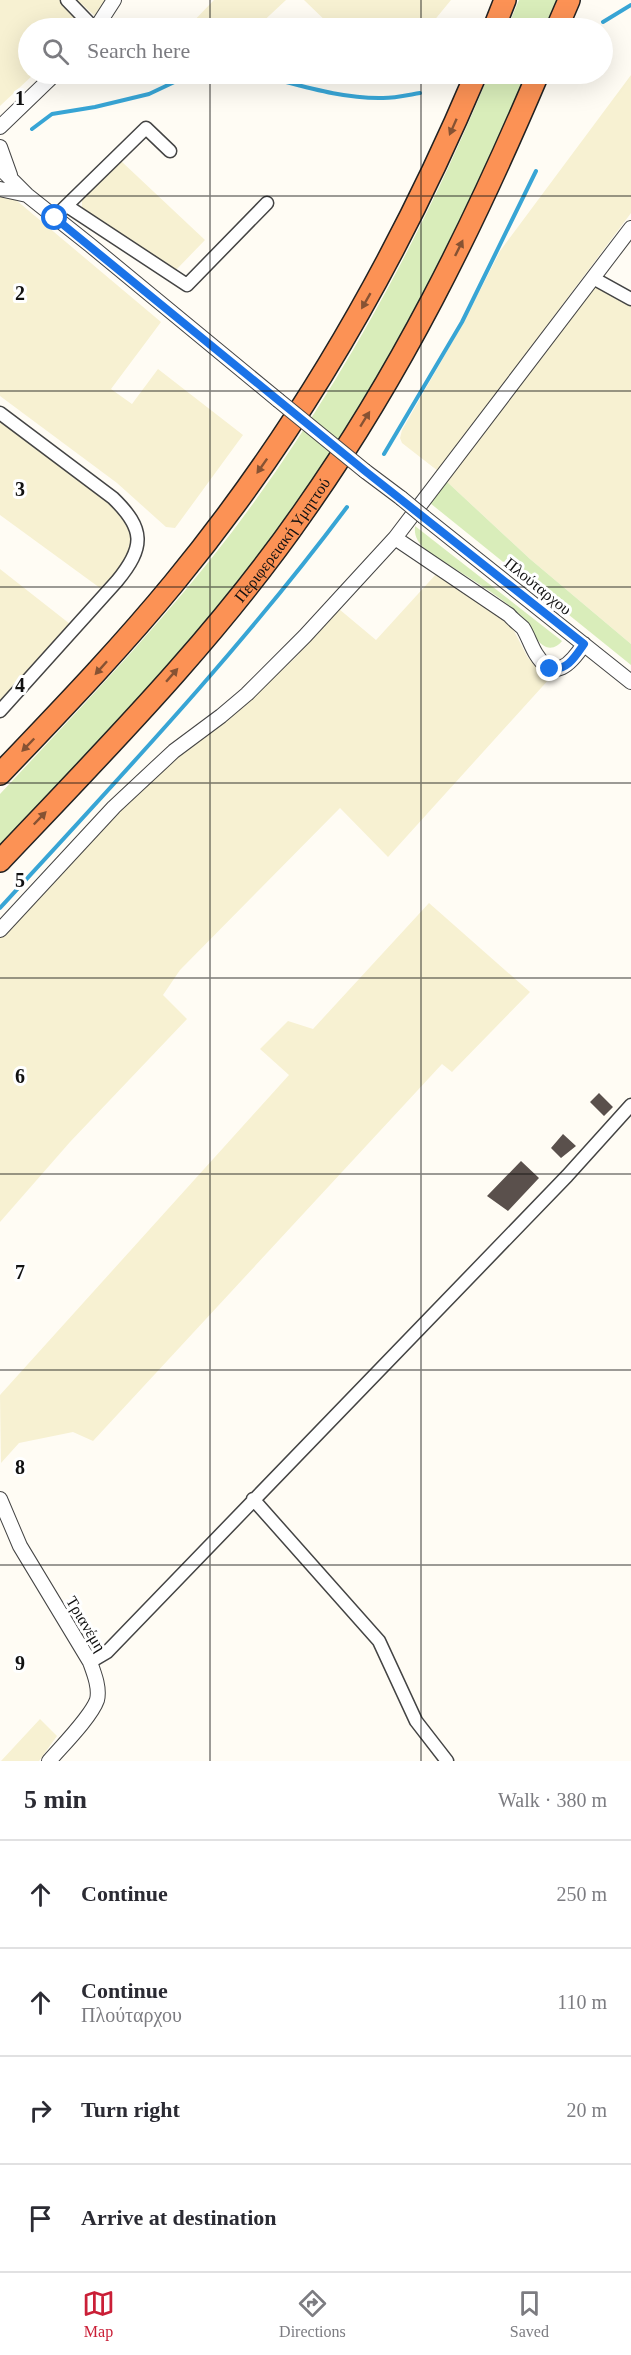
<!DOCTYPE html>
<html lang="en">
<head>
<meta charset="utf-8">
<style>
	:root { --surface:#fff; --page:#f2f2f3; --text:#2b2b33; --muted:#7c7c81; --line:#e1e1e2; --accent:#ca1f37 }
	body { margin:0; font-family:Georgia,serif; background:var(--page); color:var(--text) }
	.stop { position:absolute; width:18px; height:18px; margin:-14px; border:4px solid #1a73e8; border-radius:50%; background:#fff }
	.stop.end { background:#1a73e8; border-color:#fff; box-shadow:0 2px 6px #0008 }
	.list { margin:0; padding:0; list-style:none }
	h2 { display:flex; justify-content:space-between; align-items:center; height:78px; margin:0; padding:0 24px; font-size:26px }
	h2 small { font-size:20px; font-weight:400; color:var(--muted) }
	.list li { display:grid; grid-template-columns:39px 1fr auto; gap:18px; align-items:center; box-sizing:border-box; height:108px; padding:0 24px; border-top:2px solid var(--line) }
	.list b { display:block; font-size:22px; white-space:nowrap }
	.list p { margin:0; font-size:20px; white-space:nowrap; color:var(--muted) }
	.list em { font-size:20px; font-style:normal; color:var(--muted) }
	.icon { flex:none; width:33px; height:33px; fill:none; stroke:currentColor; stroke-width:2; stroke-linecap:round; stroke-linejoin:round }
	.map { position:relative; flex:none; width:631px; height:1761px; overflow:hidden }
	.search { position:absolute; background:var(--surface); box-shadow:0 6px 24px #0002; left:18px; right:18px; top:18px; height:66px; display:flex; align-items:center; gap:15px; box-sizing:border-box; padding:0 21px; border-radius:33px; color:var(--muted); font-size:22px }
	.sheet { height:510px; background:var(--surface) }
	nav { display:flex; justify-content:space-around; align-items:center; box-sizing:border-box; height:84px; border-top:2px solid var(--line); background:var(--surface); font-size:16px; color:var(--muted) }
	nav a { display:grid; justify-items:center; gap:3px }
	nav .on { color:var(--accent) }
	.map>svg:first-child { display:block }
	.farmland { fill:#f7f1d2 }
	.green { fill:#d9edba }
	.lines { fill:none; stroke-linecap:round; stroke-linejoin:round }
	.stream { stroke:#38a5d5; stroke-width:4 }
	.building { fill:#5a504c }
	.minor-casing { stroke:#444; stroke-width:15 }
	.tertiary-casing { stroke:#444; stroke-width:16 }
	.motorway-casing { stroke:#222; stroke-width:24 }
	.minor { stroke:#fff; stroke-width:12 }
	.tertiary { stroke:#fff; stroke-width:14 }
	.motorway { stroke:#fc9255; stroke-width:21 }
	.tertiary-bridge-casing { stroke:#444; stroke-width:16; stroke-linecap:butt }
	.tertiary-bridge { stroke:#fff; stroke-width:14 }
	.oneway { fill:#865233 }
	.route { stroke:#1a73e8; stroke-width:8 }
	.grid { fill:none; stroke:#111; stroke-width:1.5; stroke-opacity:0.55 }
	.labels { text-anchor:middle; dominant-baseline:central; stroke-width:6; stroke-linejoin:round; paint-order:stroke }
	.street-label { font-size:16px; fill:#111; stroke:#fff }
	.grid-label { font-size:20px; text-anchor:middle; font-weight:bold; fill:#111; stroke:#fff; stroke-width:6; stroke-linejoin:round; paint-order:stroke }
</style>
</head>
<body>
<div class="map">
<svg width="631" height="1761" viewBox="0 0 631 1761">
	<rect width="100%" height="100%" fill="#fffcf4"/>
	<path class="farmland" d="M 0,0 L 60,0 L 83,26 L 81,28 L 28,28 L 28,74 L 34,74 L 0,106 Z
		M 77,0 L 108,0 L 100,13 L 95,16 Z
		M 214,0 L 286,0 L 256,28 L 187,28 Z
		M 304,0 L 451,0 L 428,28 L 333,28 Z
		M 631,75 L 631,213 L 438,471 L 402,443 L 400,438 L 402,430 L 466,318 L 500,251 Z
		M 121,161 L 205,240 L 175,271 L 82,208 L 82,200 Z
		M 0,196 L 16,200 L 161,322 L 111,389 L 132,404 L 158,369 L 243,435 L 175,528 L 166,527 L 117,483 L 0,396 Z
		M 596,283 L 631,303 L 631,644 L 530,559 L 445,480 Z
		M 0,416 L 108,498 L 125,516 L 135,541 L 123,566 L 100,588 L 0,515 Z
		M 0,569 L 70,624 L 0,700 Z
		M 438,572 L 512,627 L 528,658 L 551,677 L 388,857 L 340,808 L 180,970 L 163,995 L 187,1019 L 70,1142 L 0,1222 L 0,936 L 89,841 L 160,770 L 244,704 L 294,659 L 339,609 L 376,640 Z
		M 429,903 L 530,992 L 452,1072 L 442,1064 L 93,1441 L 73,1432 L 19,1443 L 1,1463 L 0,1395 L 289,1075 L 260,1049 L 288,1021 L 313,1029 Z
		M 40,1719 L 57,1736 L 39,1761 L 1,1761 Z"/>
	<path class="green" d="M 519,0 L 559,0 L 548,28 L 507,28 Z
		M 489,74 L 530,74 L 444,263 L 359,410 L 310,485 L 261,553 L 207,621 L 151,686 L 0,847 L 0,794 C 80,708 161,625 232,532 C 337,393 423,235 489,74 Z
		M 445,480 L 530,559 L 631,644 L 631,665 L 430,503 Z
		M 415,526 L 562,641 C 558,646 553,649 546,647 C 535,642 533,629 526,621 C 498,592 459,573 426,550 C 418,542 414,537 415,526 Z"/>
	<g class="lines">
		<path class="stream" d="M 603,22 L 631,5
			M 255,74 C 297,84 339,99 383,98 C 395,98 408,95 420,93
			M 32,129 L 52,114 L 95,107 L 149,94 L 185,77 L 201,74
			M 384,454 L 462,322 L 536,171
			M 0,908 C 120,777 241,649 347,507"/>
	</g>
	<path class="building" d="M 599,1093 L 613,1107 L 604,1116 L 590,1102 Z
		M 563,1134 L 576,1146 L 561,1158 L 551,1148 Z
		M 521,1161 L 539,1178 L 508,1211 L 487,1196 Z"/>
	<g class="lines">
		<g class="minor-casing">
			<path id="minor" d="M 67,0 L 94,28
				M 67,206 L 187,285 L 267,203
				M 62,210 L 146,128 L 170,151
				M 593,278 L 631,299
				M 0,413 L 113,498 C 145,529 145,547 117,581 L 0,711
				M 253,1499 L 379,1641 L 416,1721 L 447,1761
				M 90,1662 L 107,1652 L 567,1176 L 631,1105"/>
		</g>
		<g class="tertiary-casing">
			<path id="tertiary" d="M 96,28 L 114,0
				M 0,127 L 55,74
				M 0,147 L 10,175
				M 0,168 L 27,195 L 90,245 L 278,400
				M 0,189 L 27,195
				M 365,471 L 401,498
				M 424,517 L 631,682
				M 395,538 L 509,615 C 513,620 519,624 523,628 C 528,636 531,646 536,654 C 554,683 571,664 584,644
				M 0,930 L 114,807 L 174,751 L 221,716 L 247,694 L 305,636 L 395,538 L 631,228
				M 0,1499 L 20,1546 L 90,1662 C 94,1673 100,1688 97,1700 C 91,1717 62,1746 49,1761"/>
		</g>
		<g class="motorway-casing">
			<g id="motorway">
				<path d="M 494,28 L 505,0"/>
				<path d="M 557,28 L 569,0"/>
				<path d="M 0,774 C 59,712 119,650 174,583 C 300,430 399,256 476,74"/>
				<path id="s1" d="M 0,861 C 106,749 216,638 304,511 C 400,375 473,227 538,74"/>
			</g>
		</g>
		<use href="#minor" class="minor"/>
		<use href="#tertiary" class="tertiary"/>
		<use href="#motorway" class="motorway"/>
		<g class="tertiary-bridge-casing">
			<path id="tertiary-bridge" d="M 278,400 L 365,471
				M 401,498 L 424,517"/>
		</g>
		<use href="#tertiary-bridge" class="tertiary-bridge"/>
	</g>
	<defs><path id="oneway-solid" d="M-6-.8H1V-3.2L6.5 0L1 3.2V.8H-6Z" transform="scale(1.5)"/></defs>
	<g class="oneway">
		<use href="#oneway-solid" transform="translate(453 127) rotate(114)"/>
		<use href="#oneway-solid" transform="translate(459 248) rotate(-64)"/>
		<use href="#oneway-solid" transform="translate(366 301) rotate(120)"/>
		<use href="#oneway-solid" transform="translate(365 419) rotate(-58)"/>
		<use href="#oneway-solid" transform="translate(262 466) rotate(125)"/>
		<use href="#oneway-solid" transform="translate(101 668) rotate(132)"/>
		<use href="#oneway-solid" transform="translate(172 675) rotate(-49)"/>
		<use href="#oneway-solid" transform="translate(28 745) rotate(134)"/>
		<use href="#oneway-solid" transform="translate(40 818) rotate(-46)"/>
	</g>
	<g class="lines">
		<path class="route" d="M 55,218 L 365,471 L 584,644 C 575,657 567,671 550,669"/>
	</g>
	<path class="grid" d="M 210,0 L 210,28M 421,0 L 421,28M 210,74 L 210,1761M 421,74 L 421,1761M 0,196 L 631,196M 0,391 L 631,391M 0,587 L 631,587M 0,783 L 631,783M 0,978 L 631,978M 0,1174 L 631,1174M 0,1370 L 631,1370M 0,1565 L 631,1565"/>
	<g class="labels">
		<g class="street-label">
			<text stroke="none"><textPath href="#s1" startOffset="428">Περιφερειακή Υμηττού</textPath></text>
			<text transform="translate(538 586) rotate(39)">Πλούταρχου</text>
			<text transform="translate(86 1624) rotate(59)">Τριανέμη</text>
		</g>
	</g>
	<g class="grid-label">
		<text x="20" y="105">1</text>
		<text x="20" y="300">2</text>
		<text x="20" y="496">3</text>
		<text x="20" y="692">4</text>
		<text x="20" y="887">5</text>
		<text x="20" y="1083">6</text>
		<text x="20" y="1279">7</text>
		<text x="20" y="1474">8</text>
		<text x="20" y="1670">9</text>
	</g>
</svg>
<div class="stop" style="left:55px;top:218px"></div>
<div class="stop end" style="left:550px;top:669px"></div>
<div class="search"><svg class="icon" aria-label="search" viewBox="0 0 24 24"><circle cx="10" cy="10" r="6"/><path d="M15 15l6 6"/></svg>Search here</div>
</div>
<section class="sheet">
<h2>5 min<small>Walk · 380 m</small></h2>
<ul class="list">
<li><svg class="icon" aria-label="ahead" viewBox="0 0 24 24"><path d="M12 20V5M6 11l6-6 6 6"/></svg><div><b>Continue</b></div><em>250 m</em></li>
<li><svg class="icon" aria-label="ahead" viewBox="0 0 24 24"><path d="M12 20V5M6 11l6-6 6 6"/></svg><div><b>Continue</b><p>Πλούταρχου</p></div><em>110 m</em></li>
<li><svg class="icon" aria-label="right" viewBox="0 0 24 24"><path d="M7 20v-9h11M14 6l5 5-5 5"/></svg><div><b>Turn right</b></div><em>20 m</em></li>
<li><svg class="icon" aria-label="arrive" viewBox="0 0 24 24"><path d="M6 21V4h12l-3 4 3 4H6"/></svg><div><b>Arrive at destination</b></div></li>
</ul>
</section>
<nav>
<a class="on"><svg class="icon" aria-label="map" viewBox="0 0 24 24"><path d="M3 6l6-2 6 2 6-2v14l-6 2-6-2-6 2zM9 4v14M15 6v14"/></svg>Map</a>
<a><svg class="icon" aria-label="directions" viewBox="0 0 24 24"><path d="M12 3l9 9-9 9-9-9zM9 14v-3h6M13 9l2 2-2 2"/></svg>Directions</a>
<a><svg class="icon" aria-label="saved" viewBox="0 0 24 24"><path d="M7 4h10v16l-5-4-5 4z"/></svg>Saved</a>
</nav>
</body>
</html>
